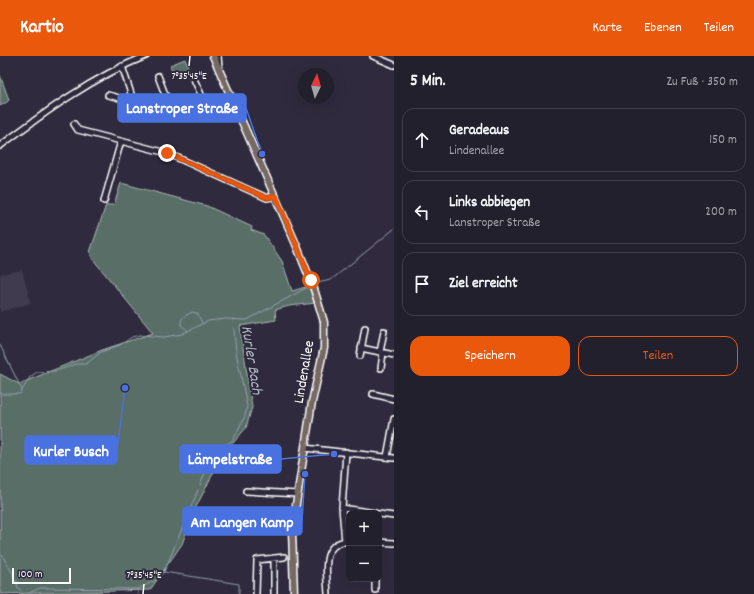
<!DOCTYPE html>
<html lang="de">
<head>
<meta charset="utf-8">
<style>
	:root { --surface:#23202e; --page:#2f2d3a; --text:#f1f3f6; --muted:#a3a3aa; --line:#403e4a; --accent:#ea580c }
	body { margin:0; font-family:Dekko,sans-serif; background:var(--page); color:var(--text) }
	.controls { position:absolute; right:12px; bottom:12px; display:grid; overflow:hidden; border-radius:8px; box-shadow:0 4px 16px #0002 }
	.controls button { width:36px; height:36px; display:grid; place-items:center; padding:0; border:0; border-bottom:1px solid var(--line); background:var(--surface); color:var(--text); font:20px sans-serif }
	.compass { position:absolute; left:298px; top:12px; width:36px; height:36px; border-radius:50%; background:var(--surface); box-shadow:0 4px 16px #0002; rotate:5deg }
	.scale { position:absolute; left:12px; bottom:10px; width:59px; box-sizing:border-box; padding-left:4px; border:2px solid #fff; border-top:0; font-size:11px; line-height:14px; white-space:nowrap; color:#fff; -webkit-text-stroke:3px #2f2a3d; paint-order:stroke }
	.stop { position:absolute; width:12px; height:12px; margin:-9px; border:3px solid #ea580c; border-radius:50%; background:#fff }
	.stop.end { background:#ea580c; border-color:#fff; box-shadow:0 1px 4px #0008 }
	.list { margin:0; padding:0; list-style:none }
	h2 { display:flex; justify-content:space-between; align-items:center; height:52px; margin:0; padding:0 16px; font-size:17px }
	h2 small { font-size:13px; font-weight:400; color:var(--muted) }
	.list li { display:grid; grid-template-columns:26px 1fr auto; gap:12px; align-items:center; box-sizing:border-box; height:64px; margin:0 8px 8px; padding:0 8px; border:1px solid var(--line); border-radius:12px }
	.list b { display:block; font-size:15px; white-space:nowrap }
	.list p { margin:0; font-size:13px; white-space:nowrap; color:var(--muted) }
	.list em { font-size:13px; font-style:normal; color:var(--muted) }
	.actions { display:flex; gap:8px; padding:12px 16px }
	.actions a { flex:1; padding:9px 0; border:1px solid var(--accent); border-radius:12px; text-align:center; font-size:14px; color:var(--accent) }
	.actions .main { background:var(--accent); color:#fff }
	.icon { flex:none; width:22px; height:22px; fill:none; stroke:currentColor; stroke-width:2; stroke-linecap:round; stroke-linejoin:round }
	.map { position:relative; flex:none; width:394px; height:538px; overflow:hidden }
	header { display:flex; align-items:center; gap:24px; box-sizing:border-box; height:56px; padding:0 20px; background:var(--accent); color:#fff }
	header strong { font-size:19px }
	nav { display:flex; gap:22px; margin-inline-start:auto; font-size:14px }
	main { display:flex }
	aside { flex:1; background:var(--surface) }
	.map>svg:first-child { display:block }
	.built { fill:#403a50 }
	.green { fill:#5a6e67; stroke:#acb6b3 }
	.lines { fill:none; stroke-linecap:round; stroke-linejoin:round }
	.stream { stroke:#94a1ad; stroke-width:1 }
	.minor-casing { stroke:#fff; stroke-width:8 }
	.major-casing { stroke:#fff; stroke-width:9 }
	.minor { stroke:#2f2a3d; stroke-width:5 }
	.major { stroke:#766964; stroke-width:6 }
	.route { stroke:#ea580c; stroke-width:5 }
	.ticks { fill:none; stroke:#fff; stroke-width:1.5 }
	.labels { text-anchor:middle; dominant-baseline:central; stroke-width:4; stroke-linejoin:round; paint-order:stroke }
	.street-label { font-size:15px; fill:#fff; stroke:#2f2a3d }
	.water-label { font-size:16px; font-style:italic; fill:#aeb8c2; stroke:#2f2a3d }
	.ticks-label { font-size:10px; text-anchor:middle; fill:#fff; stroke:#2f2a3d; stroke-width:4; stroke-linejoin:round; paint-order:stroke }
	.leader { fill:none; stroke:#4a71e0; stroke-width:1.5 }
	.callout-dot { fill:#4a71e0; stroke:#2f2a3d; stroke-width:1.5 }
	.callout { fill:#4a71e0; stroke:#4a71e0; stroke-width:1.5 }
	.callout-label { font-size:16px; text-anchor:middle; font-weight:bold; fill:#fff }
</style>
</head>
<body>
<header>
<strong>Kartio</strong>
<nav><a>Karte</a><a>Ebenen</a><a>Teilen</a></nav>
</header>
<main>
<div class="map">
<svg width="394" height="538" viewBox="0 0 394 538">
	<rect width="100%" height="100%" fill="#2f2a3d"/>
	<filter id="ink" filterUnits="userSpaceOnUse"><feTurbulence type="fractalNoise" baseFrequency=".025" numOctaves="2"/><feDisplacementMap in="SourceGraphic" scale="8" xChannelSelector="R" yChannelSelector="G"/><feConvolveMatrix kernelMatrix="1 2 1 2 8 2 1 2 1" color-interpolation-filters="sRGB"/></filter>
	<g filter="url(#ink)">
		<path class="built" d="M 22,214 L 31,247 L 0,256 L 0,218 Z"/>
		<path class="green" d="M 185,3 L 189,13 L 174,20 L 170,9 Z
			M 0,19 L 9,44 L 7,46 L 0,50 Z
			M 121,127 L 207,150 L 252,171 L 251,174 L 264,179 L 282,205 L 292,235 L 309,230 L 316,247 L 289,250 L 275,254 L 276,264 L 240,270 L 252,351 L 246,372 L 222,400 L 194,455 L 182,488 L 150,534 L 0,538 L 0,318 L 19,328 L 102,294 L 153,277 L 92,202 L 90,196 L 106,149 L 114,149 Z"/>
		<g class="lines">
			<path class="stream" d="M 317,227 L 331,224 L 394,173
				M 188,275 L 181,269 C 180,261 186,259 193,256 L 198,258 L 202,267
				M 0,289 L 22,334
				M 0,336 L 2,338 L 20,338 L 30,321 L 37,316 L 56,315 L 76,308 L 86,308 L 101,296 L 120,289 L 132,281 L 140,279 L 164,281 L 182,278 L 208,265 L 225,263 L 247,264 L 308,231
				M 200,429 L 213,398 L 233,384 L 245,360 L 247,350 L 236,296 L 233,263
				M 2,499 L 13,518 L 14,524 L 18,526 L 17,530 L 21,535
				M 164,516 L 239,528 L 239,538
				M 27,538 L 40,532 L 138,533 L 156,524 L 164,516 L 198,434
				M 138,538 L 138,533"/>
			<g class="minor-casing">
				<path id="minor" d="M 218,0 L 219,11
					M 373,0 L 394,9
					M 122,10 L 134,47 C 156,48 184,55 205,47 L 193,21
					M 158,20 L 169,49
					M 108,39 L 123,43 L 132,41
					M 74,68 L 78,74 L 167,97 L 267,142 L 276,140
					M 0,90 C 45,56 93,21 146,0
					M 104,145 L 121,85
					M 361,292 L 394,299
					M 380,296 L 384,275
					M 360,300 L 365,272
					M 381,312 L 383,297
					M 373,338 L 394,343
					M 305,392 L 394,402
					M 387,401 L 394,363
					M 246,435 L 298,438
					M 342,452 L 375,457
					M 379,458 L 394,460
					M 345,486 L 342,452 L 346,396
					M 379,486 L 394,487
					M 274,502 L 274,538
					M 375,534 L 375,523
					M 256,538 L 257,504 L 284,501
					M 328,538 C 327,518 319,486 349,485"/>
			</g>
			<g class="major-casing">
				<path id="major" d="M 213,0 L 296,188 L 314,233 L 324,266 L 324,292 L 312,346 L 292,474 L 294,538"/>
			</g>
			<use href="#minor" class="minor"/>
			<use href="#major" class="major"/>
		</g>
	</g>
	<g class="lines" filter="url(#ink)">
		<path class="route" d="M 167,97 L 267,142 L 276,140 L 311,224"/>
	</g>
	<path class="ticks" d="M 189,10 L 190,0M 143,538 L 144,528"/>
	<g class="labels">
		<g class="street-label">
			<text transform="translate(305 316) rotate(-80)">Lindenallee</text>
		</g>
		<g class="water-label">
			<text transform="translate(251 304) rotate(81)">Kurler Bach</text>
		</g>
	</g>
	<g class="ticks-label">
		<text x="189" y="23">7°35'45"E</text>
		<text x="144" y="522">7°35'45"E</text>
	</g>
	<path class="leader" d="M262 98L246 52M125 332L117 394M334 398L281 403M305 418L302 465"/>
	<g class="callout-dot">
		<circle cx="262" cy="98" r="4"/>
		<circle cx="125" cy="332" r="4"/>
		<circle cx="334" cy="398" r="4"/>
		<circle cx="305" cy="418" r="4"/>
	</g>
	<g class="callout">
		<rect x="118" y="38" width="128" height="28" rx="4"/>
		<rect x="25" y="380" width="92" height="28" rx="4"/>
		<rect x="180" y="389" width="101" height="28" rx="4"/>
		<rect x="183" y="451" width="119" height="28" rx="4"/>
	</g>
	<g class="callout-label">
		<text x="182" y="57">Lanstroper Straße</text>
		<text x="71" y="400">Kurler Busch</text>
		<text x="230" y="408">Lämpelstraße</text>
		<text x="242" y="471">Am Langen Kamp</text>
	</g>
</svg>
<div class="controls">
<button>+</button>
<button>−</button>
</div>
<svg class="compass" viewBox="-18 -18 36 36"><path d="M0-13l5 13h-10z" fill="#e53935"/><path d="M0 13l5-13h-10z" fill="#a3a3aa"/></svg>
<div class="scale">100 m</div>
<div class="stop" style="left:311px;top:224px"></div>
<div class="stop end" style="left:167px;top:97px"></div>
</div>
<aside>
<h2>5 Min.<small>Zu Fuß · 350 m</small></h2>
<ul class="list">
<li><svg class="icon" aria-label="ahead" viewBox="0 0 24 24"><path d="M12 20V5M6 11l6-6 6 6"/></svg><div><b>Geradeaus</b><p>Lindenallee</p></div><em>150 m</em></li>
<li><svg class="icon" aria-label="left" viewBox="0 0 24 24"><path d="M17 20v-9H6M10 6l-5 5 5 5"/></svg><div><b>Links abbiegen</b><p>Lanstroper Straße</p></div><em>200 m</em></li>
<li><svg class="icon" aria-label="arrive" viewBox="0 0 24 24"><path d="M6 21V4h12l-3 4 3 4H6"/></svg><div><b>Ziel erreicht</b></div></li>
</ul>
<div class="actions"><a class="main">Speichern</a><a>Teilen</a></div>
</aside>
</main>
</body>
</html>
